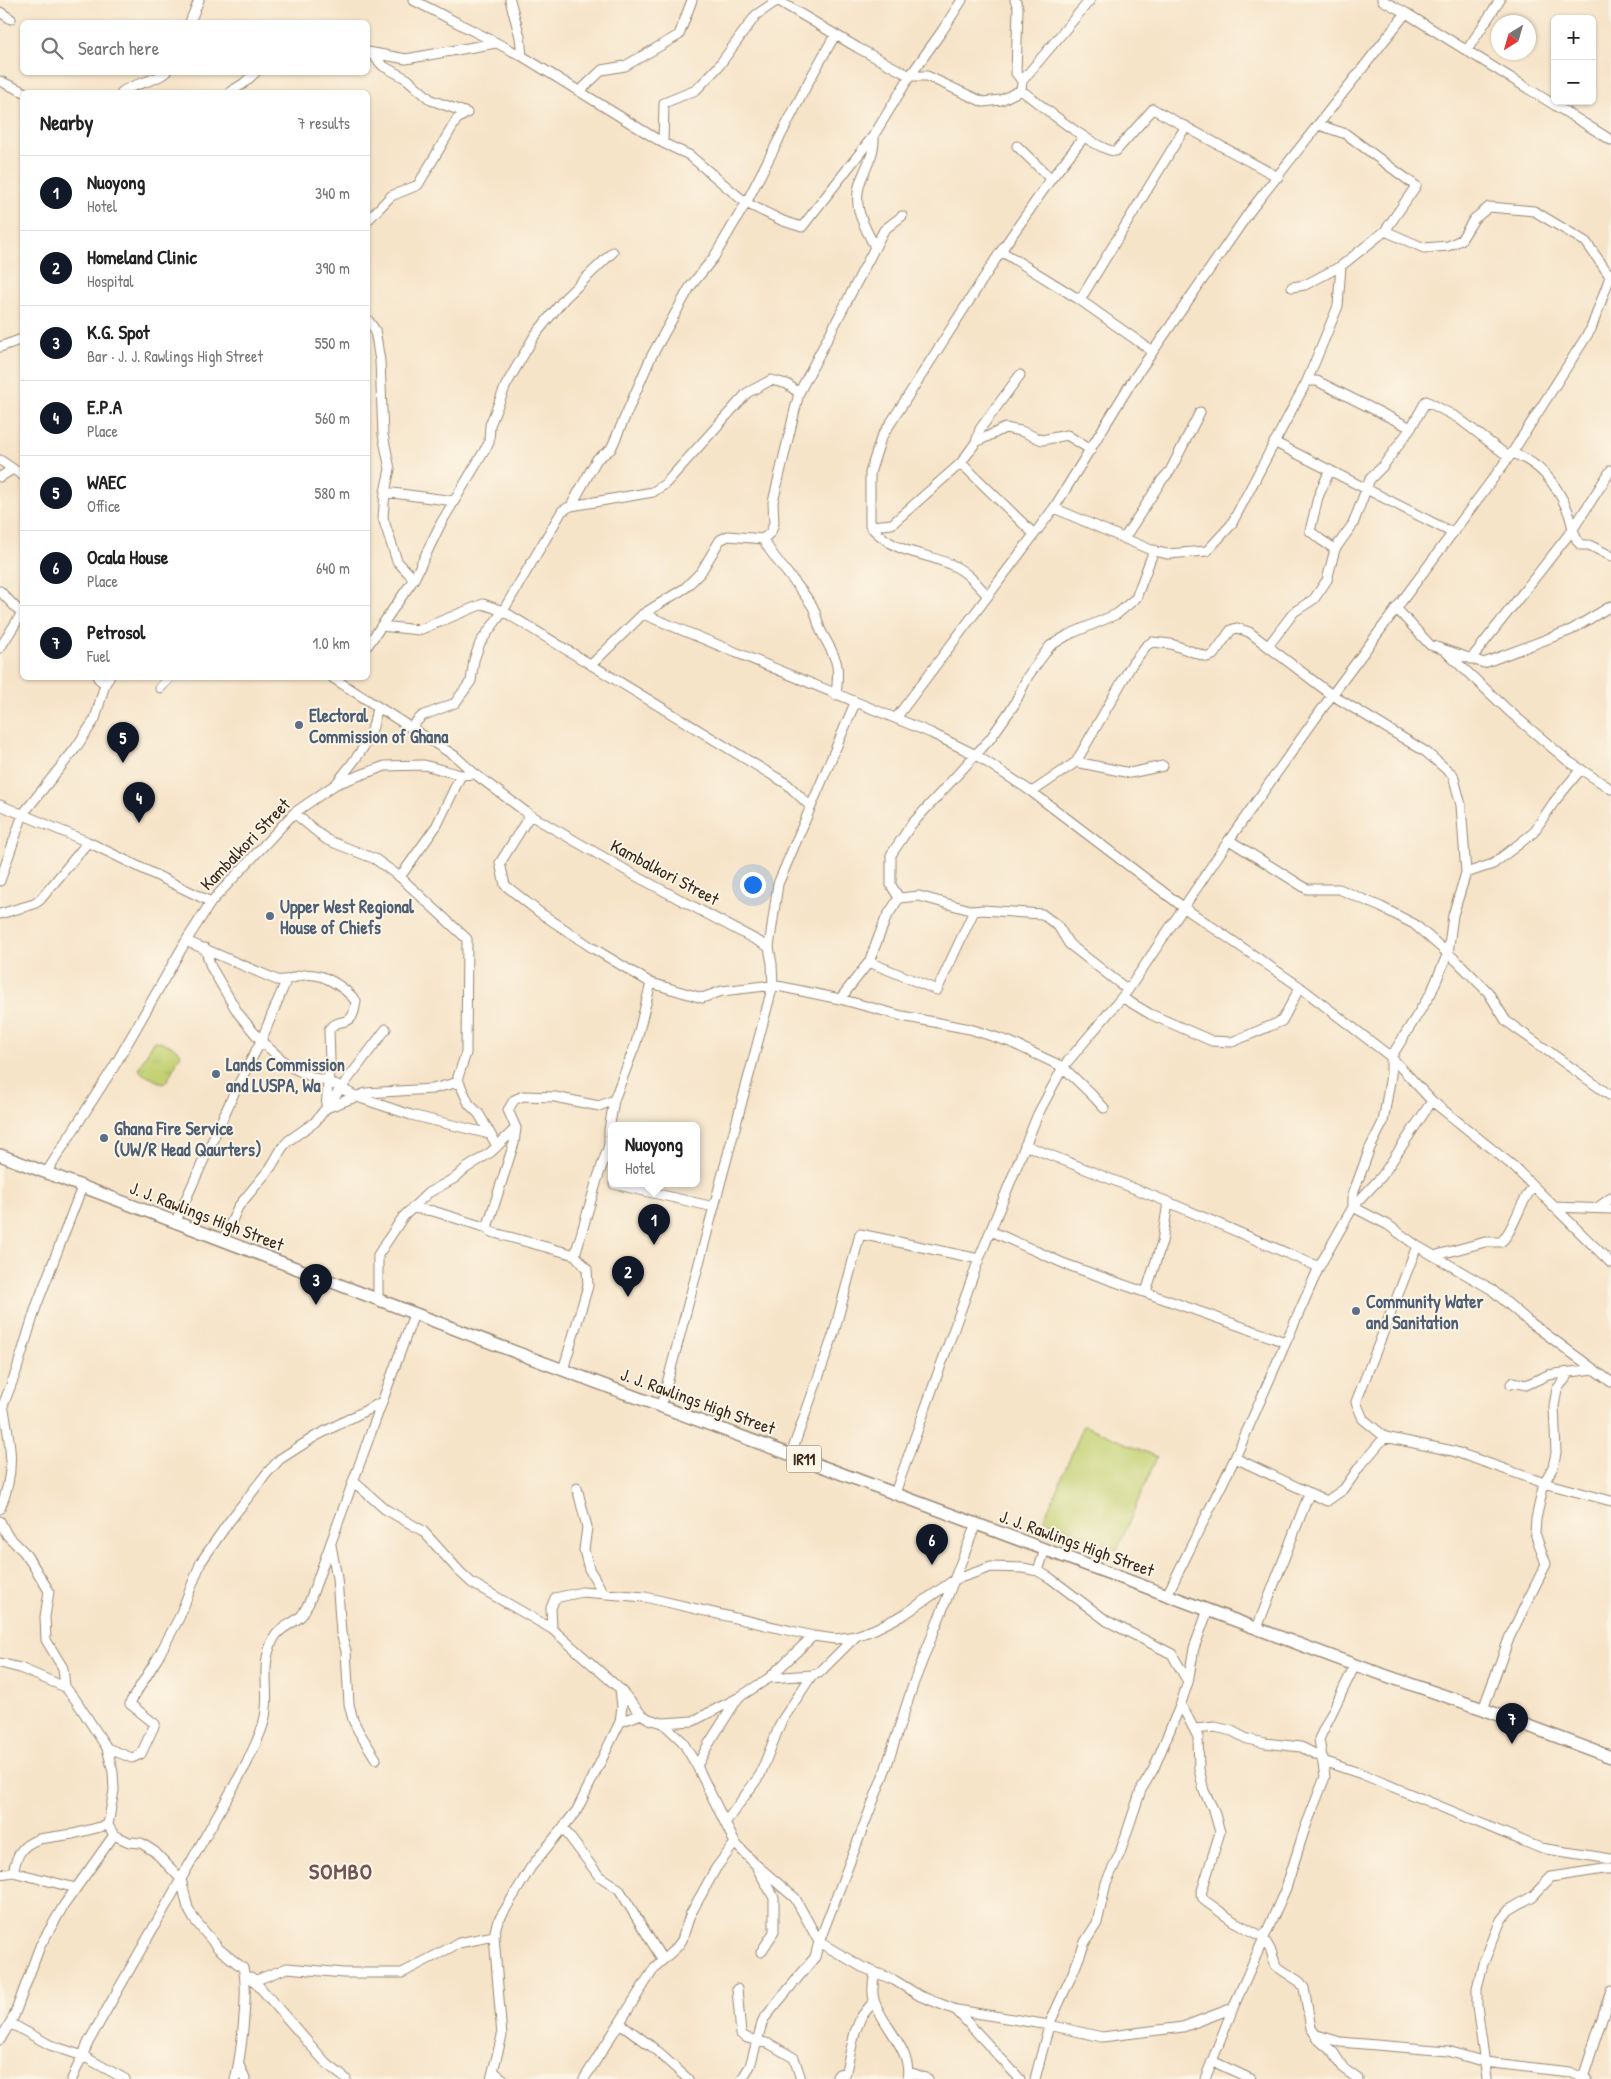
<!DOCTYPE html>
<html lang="en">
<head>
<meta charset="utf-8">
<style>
	:root { --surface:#fff; --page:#f2f2f2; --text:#222; --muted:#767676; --line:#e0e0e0; --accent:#111827 }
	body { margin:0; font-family:"Patrick Hand",sans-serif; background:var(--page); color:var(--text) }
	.controls { position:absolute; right:15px; top:15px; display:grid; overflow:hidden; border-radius:8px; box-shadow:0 1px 4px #0004 }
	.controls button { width:45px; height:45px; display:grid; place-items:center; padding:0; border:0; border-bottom:1px solid var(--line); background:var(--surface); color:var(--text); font:25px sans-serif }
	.compass { position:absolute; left:1491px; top:15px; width:45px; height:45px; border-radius:50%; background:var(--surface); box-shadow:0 1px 4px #0004; rotate:217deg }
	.you { position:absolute; left:752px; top:884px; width:18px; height:18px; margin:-12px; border:4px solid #fff; border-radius:50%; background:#1a73e8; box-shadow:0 0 0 8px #1a73e833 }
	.badge { display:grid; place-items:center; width:32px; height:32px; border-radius:50%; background:var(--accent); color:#fff; font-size:16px; font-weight:700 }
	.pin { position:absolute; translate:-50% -41px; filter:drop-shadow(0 1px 2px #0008) }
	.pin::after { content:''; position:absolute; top:26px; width:18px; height:15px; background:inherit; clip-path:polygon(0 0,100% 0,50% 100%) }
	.popup { position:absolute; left:608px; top:1122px; width:92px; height:65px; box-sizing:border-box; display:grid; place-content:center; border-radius:8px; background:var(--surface); filter:drop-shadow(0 1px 4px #0005); font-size:16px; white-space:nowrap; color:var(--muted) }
	.popup b { font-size:19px; color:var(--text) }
	.popup::after { content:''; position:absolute; left:50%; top:100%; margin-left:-10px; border:10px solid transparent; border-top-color:var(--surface) }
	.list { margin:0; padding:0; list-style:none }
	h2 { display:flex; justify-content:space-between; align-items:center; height:65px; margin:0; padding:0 20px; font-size:21px }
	h2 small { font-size:16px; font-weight:400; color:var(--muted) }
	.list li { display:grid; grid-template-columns:32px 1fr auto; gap:15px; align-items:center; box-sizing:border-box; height:75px; padding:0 20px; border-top:1px solid var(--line) }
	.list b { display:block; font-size:19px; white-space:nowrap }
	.list p { margin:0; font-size:16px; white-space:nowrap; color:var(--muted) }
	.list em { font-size:16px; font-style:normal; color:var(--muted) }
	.icon { flex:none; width:28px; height:28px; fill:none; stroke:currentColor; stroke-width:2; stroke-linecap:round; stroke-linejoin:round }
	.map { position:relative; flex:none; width:1611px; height:2079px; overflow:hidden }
	.search { position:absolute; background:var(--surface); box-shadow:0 1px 4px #0004; left:20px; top:20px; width:350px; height:55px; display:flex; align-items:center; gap:12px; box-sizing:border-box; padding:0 18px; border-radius:8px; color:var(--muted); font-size:19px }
	.panel { position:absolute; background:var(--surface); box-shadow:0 1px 4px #0004; left:20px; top:90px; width:350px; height:590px; border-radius:8px }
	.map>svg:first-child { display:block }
	.grass { fill:url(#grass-tufts); stroke:#7f7e48 }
	.pitch { fill:#c3d173; stroke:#7f7e48 }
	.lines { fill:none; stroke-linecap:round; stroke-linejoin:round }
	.minor-casing { stroke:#988774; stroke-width:11 }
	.major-casing { stroke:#988774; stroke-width:14 }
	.minor { stroke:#fff; stroke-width:9 }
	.major { stroke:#fff; stroke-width:11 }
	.service-dot { fill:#5c6f8a; stroke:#fcf5e5; stroke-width:2 }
	.labels { text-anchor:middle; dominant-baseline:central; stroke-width:4; stroke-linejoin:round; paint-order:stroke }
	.shield { fill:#fcf5e5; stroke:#75675a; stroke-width:1 }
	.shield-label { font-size:16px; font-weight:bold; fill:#3b2a1e }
	.service-label { font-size:18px; font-weight:bold; fill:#4e5e75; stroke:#fcf5e5; text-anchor:start }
	.street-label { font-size:18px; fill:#3b2a1e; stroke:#fcf5e5 }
	.district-label { font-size:22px; font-weight:bold; letter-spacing:1px; fill:#705556; stroke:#fcf5e5 }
</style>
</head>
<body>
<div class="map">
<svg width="1611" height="2079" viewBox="0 0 1611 2079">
	<defs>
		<pattern id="grass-tufts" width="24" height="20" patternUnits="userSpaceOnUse" patternTransform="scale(1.25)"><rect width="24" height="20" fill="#c3d173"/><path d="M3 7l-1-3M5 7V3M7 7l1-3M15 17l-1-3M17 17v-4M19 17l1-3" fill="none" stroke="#a8b463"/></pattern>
	</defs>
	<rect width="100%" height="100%" fill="#fcf5e5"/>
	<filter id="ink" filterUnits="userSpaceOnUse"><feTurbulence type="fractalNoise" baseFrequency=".02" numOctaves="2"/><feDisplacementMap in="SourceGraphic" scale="10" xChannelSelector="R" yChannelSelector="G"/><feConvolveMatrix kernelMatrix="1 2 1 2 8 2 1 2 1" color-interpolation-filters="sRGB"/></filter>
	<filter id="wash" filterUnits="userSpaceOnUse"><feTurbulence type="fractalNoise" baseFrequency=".0096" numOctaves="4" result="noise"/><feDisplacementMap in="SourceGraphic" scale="20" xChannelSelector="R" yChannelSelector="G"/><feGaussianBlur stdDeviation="1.12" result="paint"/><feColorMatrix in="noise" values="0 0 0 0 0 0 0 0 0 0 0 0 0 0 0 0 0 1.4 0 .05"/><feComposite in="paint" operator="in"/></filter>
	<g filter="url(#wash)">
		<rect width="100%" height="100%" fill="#f6e4c9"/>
		<path class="grass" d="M 154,1041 C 163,1041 177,1047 181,1054 L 167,1081 L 163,1084 L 143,1074 L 138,1069 Z"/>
		<path class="pitch" d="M 1084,1425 L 1157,1457 L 1117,1550 L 1044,1519 Z"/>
	</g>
	<g filter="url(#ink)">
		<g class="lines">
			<g class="minor-casing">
				<path id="minor" d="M 413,0 L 522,56 L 663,143 L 689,155 L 746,203 L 783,221 L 802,227 L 874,135 L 910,76 L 942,31 L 962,0
					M 510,0 L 520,37 L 522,56
					M 777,0 L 858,48 L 910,76 L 927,76 L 983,102 L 1001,100 L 1021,90
					M 1015,0 L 1018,8 L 1016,73 L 1022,81
					M 1090,0 L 1022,81 L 1021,90 C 1038,103 1099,153 1116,151 L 1153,109 L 1278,177
					M 1382,0 L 1406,13
					M 0,12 L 11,19
					M 190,22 L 199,0
					M 1467,50 L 1500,0
					M 368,52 L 406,59 L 496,43
					M 371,53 L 383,66 L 407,79 L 431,100 L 467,113
					M 0,81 L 24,92
					M 580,91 L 602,70 L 625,66 L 679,35 L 692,0
					M 122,92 C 135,82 153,83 166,72
					M 230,92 L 243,84 L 256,72
					M 874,135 C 875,150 870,159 864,173 C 850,201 861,221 875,247
					M 663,143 L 664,103 L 696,90 L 718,67 L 756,15 L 778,0
					M 1051,179 L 1084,137
					M 368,220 L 391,196 L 418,185 L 457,119 L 467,113
					M 1385,231 L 1424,248 L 1448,246 L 1461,240 L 1474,219 L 1489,207 L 1534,211 L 1586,242 L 1610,276
					M 1001,251 L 1080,300 L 1152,351
					M 1292,287 L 1305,285 L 1341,266 L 1385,231 L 1416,186 L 1346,134 L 1319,125
					M 1080,300 L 1186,126
					M 368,320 L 375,330 L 380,361 L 383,435 L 390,469 L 385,492 L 383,518 L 397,561 L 414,579
					M 0,347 L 22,339
					M 1307,381 L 1317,381 L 1411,428
					M 976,442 L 980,429 L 1020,375
					M 1274,442 L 1453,533
					M 1512,453 C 1540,463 1555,482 1567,509 C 1572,519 1572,532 1578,542 L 1581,545 L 1589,545 L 1611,556
					M 0,460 L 22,475
					M 961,463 L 1034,534
					M 1330,470 L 1318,497 L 1310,531 L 1321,540 L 1335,549 L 1353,524 L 1370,479 L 1383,466 L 1411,428 L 1426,401 L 1458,418 L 1509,457
					M 0,477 L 13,469
					M 385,492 L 454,501
					M 571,506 L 653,492 L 665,484 L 747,393 L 771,380 L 787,384 L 799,393
					M 1054,508 L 1151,550 L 1167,554 L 1207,551 L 1231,525 L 1307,381 L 1338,306 L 1341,266
					M 870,526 L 892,524 L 961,463 L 976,442 L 1005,428 L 1021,431 L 1042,440 L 1067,435 L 1091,450
					M 1125,537 L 1162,480 L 1170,471 L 1200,412
					M 763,539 C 776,563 796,581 811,604 C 817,612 817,624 822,633 C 837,661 840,661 836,695
					M 0,591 L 22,614
					M 987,595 C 977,584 966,571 952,565 C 919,550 898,556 870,526 L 870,473 L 881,438 L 1001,251 L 1051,179 L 1017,146
					M 1396,608 L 1430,645 L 1484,663 L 1571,630 L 1611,606
					M 643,614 L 931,733 L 976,755 L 1032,792 L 1183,907 L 1300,987 L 1391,1057 L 1432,1101 L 1513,1166 L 1611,1263
					M 381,626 L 419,630 L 483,604 L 503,611 L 787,784 L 810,806
					M 368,645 L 414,579 L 441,523 L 489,443 L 490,425 L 506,385 L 535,335 L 565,298 L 613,252
					M 1269,645 L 1294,612 L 1314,599 L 1327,580 L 1335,549
					M 0,648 L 22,613
					M 1446,652 L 1510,712 L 1568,761 L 1611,789
					M 1471,659 L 1573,529 L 1611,470
					M 591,665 L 643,614 L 685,588 L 701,572 L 720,540 L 728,536 L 763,539 L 771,532 L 774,523 L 773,502 L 799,393 L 884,230 L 902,216
					M 98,678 L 105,684
					M 333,678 L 455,756 L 475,774
					M 160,688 L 169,678
					M 896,718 L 1054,508 L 1131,383 L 1250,211 L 1406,13 L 1611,140
					M 411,727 L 422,716 L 455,703 L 471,681 L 474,660 L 480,643 L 503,611 L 562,511 L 571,506 L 597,459 L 611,449 L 651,357 L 690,287 L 714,257 L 746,203 L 810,79 L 835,35
					M 1076,762 L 1130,773 L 1163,766
					M 336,784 C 357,756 373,743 377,706
					M 1032,792 L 1076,762 L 1132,664 L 1146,646 L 1152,642 L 1171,644 L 1207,657 L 1213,655 L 1231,630 L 1237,628 L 1249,632 L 1332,695 L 1426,752 L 1453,775 L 1461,805 L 1466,873 L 1453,915 L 1448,953 L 1431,993 L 1391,1057 L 1391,1075 L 1383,1122 L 1370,1148 L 1353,1194 L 1353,1207 L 1319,1267 L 1235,1458 L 1167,1595
					M 0,805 L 88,842 L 211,902
					M 294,813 L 327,840 L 375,859 L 400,877 L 467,939 L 466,1053 L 458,1077 L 459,1082 L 469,1104 L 479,1114 L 497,1146
					M 530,815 L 500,863 L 505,885 L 539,912 L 591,947 L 651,983 L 702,998 L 722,991 L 773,985 L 840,999 L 902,1016 L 970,1029 L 1010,1042 L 1063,1067 L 1092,1095 L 1104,1108
					M 1229,840 L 1307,889 L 1339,889 L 1381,907 L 1414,924 L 1458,962 L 1488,992 L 1506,1021 L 1611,1096
					M 1466,873 L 1493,864 L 1533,833 L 1554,802 L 1581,769
					M 400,877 L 437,825 L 461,775
					M 0,881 L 23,814 L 75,749 L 95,719 L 105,684 L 109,678
					M 899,898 L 891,885 L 891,855 L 911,825 L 990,739 L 1014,705 L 1028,676 L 1050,646 L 1068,635 L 1117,614 L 1136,598 L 1154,550
					M 0,914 L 34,904 L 40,900 L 88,842
					M 186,941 L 277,980 C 288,982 294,976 304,975 C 323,972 344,987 356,1001 C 352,1032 343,1014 329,1029 L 330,1061 L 326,1108 L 386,1029
					M 205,948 L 211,967 L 238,1013 L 261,1041 L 289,1066 L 314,1078 L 328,1081 L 357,1097 L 411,1115 L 490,1134
					M 869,962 L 937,990 L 974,911
					M 1123,998 L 1150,1014 L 1212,1041 L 1232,1042 L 1282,1021 L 1300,987
					M 840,999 L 869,962 L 886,918 L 899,898 L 919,896 L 974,911 L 982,910 L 1042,914 L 1058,926 L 1069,944 L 1128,990
					M 1432,1101 L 1382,1176 L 1353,1207 L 1388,1225 L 1417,1246 L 1491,1289 L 1527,1320 L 1611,1382
					M 1025,1145 L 1168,1202 L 1319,1267
					M 46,1173 L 115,1065 L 186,941 L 211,902 L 294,813 L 336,784 L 385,766 L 424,765 L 461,775 L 475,774 L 530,815 L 636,876 L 769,947
					M 614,1184 L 714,1207
					M 1553,1207 L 1611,1209
					M 412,1208 L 433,1211 L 487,1228
					M 1597,1208 L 1611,1198
					M 175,1223 L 235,1091 L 261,1041 L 286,981
					M 991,1231 L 1065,1264 L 1285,1342
					M 223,1241 L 238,1207 L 271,1167 L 282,1148 L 288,1141 L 315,1122 L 326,1108 L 366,1093 L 432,1089 L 459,1082
					M 1417,1246 L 1356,1402 L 1363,1419 L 1385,1437 L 1453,1451 L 1544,1483 L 1611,1501
					M 575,1255 L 491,1232 L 487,1228 L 514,1143 L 516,1128 L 508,1110 L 514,1100 L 523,1096 L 555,1097 L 599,1106 L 614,1100
					M 1437,1255 L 1485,1242 L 1501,1242 C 1514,1230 1519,1203 1533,1187
					M 1146,1292 L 1162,1242 L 1168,1202
					M 378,1300 L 378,1255 L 403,1217 L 428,1193 L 455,1178 L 465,1169 L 491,1152 L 516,1128
					M 563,1370 L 588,1286 L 587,1269 L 575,1255 L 597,1180 L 609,1145 L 609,1130 L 614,1100 L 636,1043 L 651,983
					M 1511,1384 L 1514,1382 L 1526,1385 L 1548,1375 L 1594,1369
					M 661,1406 L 773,985 L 772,964 L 769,947 L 778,884 L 855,703
					M 0,1413 L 16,1372 L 36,1307 L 82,1187
					M 791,1454 L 834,1333 L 860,1234 L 979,1259
					M 1235,1458 L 1327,1501 L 1344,1489 L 1360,1466 L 1385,1437
					M 353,1481 L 385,1509 L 423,1531 L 460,1572 L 472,1583 L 552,1629 L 620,1689 L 641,1714 L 649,1719 L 663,1723 L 693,1721 L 738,1698 L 769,1678 L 812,1675 L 819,1673 L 856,1636
					M 577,1488 L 587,1527 L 584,1550 L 589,1569 L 604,1594
					M 895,1493 L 979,1259 L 1038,1114 L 1063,1067 L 1128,990 L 1229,840 L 1332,695 L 1512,453 L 1591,329 L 1611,274
					M 0,1509 C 16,1471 11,1445 3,1405
					M 0,1521 L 7,1535 L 24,1552 L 33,1565 L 49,1591 L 45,1617 L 46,1640 L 63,1668 L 65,1687
					M 331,1545 L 337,1578 L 341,1633 L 346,1651 L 349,1704 L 353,1720 L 359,1732 L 376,1759
					M 1038,1571 L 1045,1549
					M 1257,1628 L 1309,1494
					M 552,1629 L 551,1608 L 555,1598 L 582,1592 L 645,1597 L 813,1636 L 835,1639 L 856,1636 L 875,1629 L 905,1614 L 954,1580 L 991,1567 L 1023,1568 L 1038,1571 L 1050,1578 L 1107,1621 L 1172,1654 L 1188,1682
					M 0,1663 L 20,1668 L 65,1687 L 75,1699 L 107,1748 L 113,1772 L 114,1790 L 108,1825 L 114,1835 L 129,1842 L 141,1843 L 155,1852 L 181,1879 L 188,1908 L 194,1919 L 219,1949 L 243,1968 C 249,1989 241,2057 235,2079
					M 769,1678 L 813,1636
					M 620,1689 L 622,1706 L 620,1722
					M 1180,1706 L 1184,1710 L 1198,1737 L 1199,1769 L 1204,1791 L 1214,1811 L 1220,1832 L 1201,1894 L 1204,1900 L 1233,1921 L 1263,1937 L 1271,1951 L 1276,1966 L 1300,1982 L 1304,1988 L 1311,2028 L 1320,2041 L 1333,2052 L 1344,2069 L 1358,2079
					M 1483,1709 L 1510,1636 L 1546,1564 L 1535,1533 L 1536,1519 L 1544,1483 L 1553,1467 L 1556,1453 L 1554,1406 L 1557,1389 L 1570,1373
					M 663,1723 L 682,1741 L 697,1766 L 735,1843 L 754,1863 L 795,1898 L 819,1942 L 862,1967 L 894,1980 L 920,1996 L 956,2010 L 1020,2079
					M 1195,1729 L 1215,1727 L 1232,1731 L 1247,1739 L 1265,1743 L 1301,1747 L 1323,1758
					M 107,1748 L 132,1758 L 141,1754 L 155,1724 L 130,1704 L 131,1701 L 157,1659 L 179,1618 L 201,1562 L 228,1523 L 267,1473 L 280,1459 L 316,1436 L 382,1402
					M 1323,1761 L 1362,1774 L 1540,1848 L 1611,1859
					M 697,1766 L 708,1745 L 738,1698
					M 725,1823 L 760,1775 L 781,1722 L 812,1675
					M 563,1828 L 599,1876 L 619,1889 L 662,1959
					M 757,1868 L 774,1898 L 774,1932 L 761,1952
					M 13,1872 C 17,1855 21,1845 39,1839 L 73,1834 L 108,1825
					M 0,1874 L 13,1872 L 76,1888
					M 875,1973 C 873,1981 872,1992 874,2000 C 882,2026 913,2050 907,2079
					M 251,1977 L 326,2063 L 346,2079
					M 254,1981 L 287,1968 L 344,1973 L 402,1973 L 459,1943 L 494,1936
					M 737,1989 L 741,2034 L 747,2038 L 770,2044 L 794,2058 L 801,2079
					M 957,2010 L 1049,2025 L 1102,2037 L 1183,2027 L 1233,2008
					M 10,2023 L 50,2045 L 83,2056 L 125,2079
					M 620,2023 L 651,2046 L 688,2079
					M 1317,2035 L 1340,2042 L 1448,2051 L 1485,2062 L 1569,2072 L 1586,2079
					M 0,2040 L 14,2016 L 40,1946 L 64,1905 L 114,1835
					M 1212,2061 L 1251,2079
					M 239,2065 L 245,2079
					M 493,2071 L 503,2079
					M 909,2072 L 928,2079
					M 1583,2078 L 1611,1990
					M 72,2079 L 89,2041 L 247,1763 C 252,1750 261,1735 264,1721 C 272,1693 258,1667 274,1638 C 280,1627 293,1624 301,1616 C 304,1613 306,1607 309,1603 L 414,1314
					M 491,2079 L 502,2036 L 494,1936 L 497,1923 L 531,1867 L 577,1810 L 620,1722 L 641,1714
					M 584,2079 L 655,1967 L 677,1947 L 682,1940 L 690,1915 L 716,1868 L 735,1843
					M 742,2079 L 750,2066 L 763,2020 L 815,1957 L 819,1942 L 886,1768 L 914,1682 L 976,1524
					M 835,2079 L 839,2074 L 846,2072
					M 844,2079 L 855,2032 L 861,2017 L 874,2001
					M 1035,2079 L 1049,2025 L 1075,1968 L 1085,1942 L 1097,1923 L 1106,1883 L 1120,1853 L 1141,1790 L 1153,1770 L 1180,1706 L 1188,1682 L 1194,1648 L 1208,1610
					M 1205,2079 L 1233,2008 L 1286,1888 L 1304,1831 L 1325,1777 L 1319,1739 L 1355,1665
					M 1487,2079 L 1477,2006 L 1477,1988 L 1483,1964 L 1501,1920 L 1509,1910 L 1533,1896 L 1551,1877 L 1604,1869 L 1611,1869"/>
			</g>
			<g class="major-casing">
				<path id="major" d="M 0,1155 L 531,1358 L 1355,1665 L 1483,1709 L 1611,1757"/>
			</g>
			<use href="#minor" class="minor"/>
			<use href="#major" class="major"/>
		</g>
	</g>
	<g class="service-dot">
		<circle cx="299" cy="725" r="5"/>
		<circle cx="270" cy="916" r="5"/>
		<circle cx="216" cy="1074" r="5"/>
		<circle cx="104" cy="1138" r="5"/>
		<circle cx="1356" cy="1311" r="5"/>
	</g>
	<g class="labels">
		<rect class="shield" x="786.5" y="1445.5" width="35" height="27" rx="4"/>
		<g class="shield-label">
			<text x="804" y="1459">IR11</text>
		</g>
		<g class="service-label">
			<text x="309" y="715">Electoral<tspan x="309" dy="21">Commission of Ghana</tspan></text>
			<text x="280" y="906">Upper West Regional<tspan x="280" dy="21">House of Chiefs</tspan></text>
			<text x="226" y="1064">Lands Commission<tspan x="226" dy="21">and LUSPA, Wa</tspan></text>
			<text x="114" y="1128">Ghana Fire Service<tspan x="114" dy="21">(UW/R Head Qaurters)</tspan></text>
			<text x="1366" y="1301">Community Water<tspan x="1366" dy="21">and Sanitation</tspan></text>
		</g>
		<g class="street-label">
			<text transform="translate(245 844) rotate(-46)">Kambalkori Street</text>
			<text transform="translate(665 872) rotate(28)">Kambalkori Street</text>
			<text transform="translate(207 1216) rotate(21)">J. J. Rawlings High Street</text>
			<text transform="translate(698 1401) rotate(20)">J. J. Rawlings High Street</text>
			<text transform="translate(1077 1543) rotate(20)">J. J. Rawlings High Street</text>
		</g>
		<g class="district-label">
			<text x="341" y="1871">SOMBO</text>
		</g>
	</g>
</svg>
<div class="controls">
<button>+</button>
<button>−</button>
</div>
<svg class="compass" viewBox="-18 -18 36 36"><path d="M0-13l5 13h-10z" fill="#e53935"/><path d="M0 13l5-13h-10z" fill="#767676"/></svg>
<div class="you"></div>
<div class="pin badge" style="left:654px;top:1245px">1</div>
<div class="popup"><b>Nuoyong</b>Hotel</div>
<div class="pin badge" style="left:628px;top:1297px">2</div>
<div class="pin badge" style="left:316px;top:1305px">3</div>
<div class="pin badge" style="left:139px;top:823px">4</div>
<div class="pin badge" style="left:123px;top:763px">5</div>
<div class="pin badge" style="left:932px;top:1565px">6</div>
<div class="pin badge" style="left:1512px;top:1744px">7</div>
<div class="search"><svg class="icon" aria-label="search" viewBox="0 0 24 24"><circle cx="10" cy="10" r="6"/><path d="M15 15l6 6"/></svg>Search here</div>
<section class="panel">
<h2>Nearby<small>7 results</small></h2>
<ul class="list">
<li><span class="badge">1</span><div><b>Nuoyong</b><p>Hotel</p></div><em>340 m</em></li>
<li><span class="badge">2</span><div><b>Homeland Clinic</b><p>Hospital</p></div><em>390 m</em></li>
<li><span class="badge">3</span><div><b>K.G. Spot</b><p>Bar · J. J. Rawlings High Street</p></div><em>550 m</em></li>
<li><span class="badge">4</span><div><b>E.P.A</b><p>Place</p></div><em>560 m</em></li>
<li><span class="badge">5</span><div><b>WAEC</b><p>Office</p></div><em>580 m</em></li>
<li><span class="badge">6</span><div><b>Ocala House</b><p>Place</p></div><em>640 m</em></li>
<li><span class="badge">7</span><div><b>Petrosol</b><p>Fuel</p></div><em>1.0 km</em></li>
</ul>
</section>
</div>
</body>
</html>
